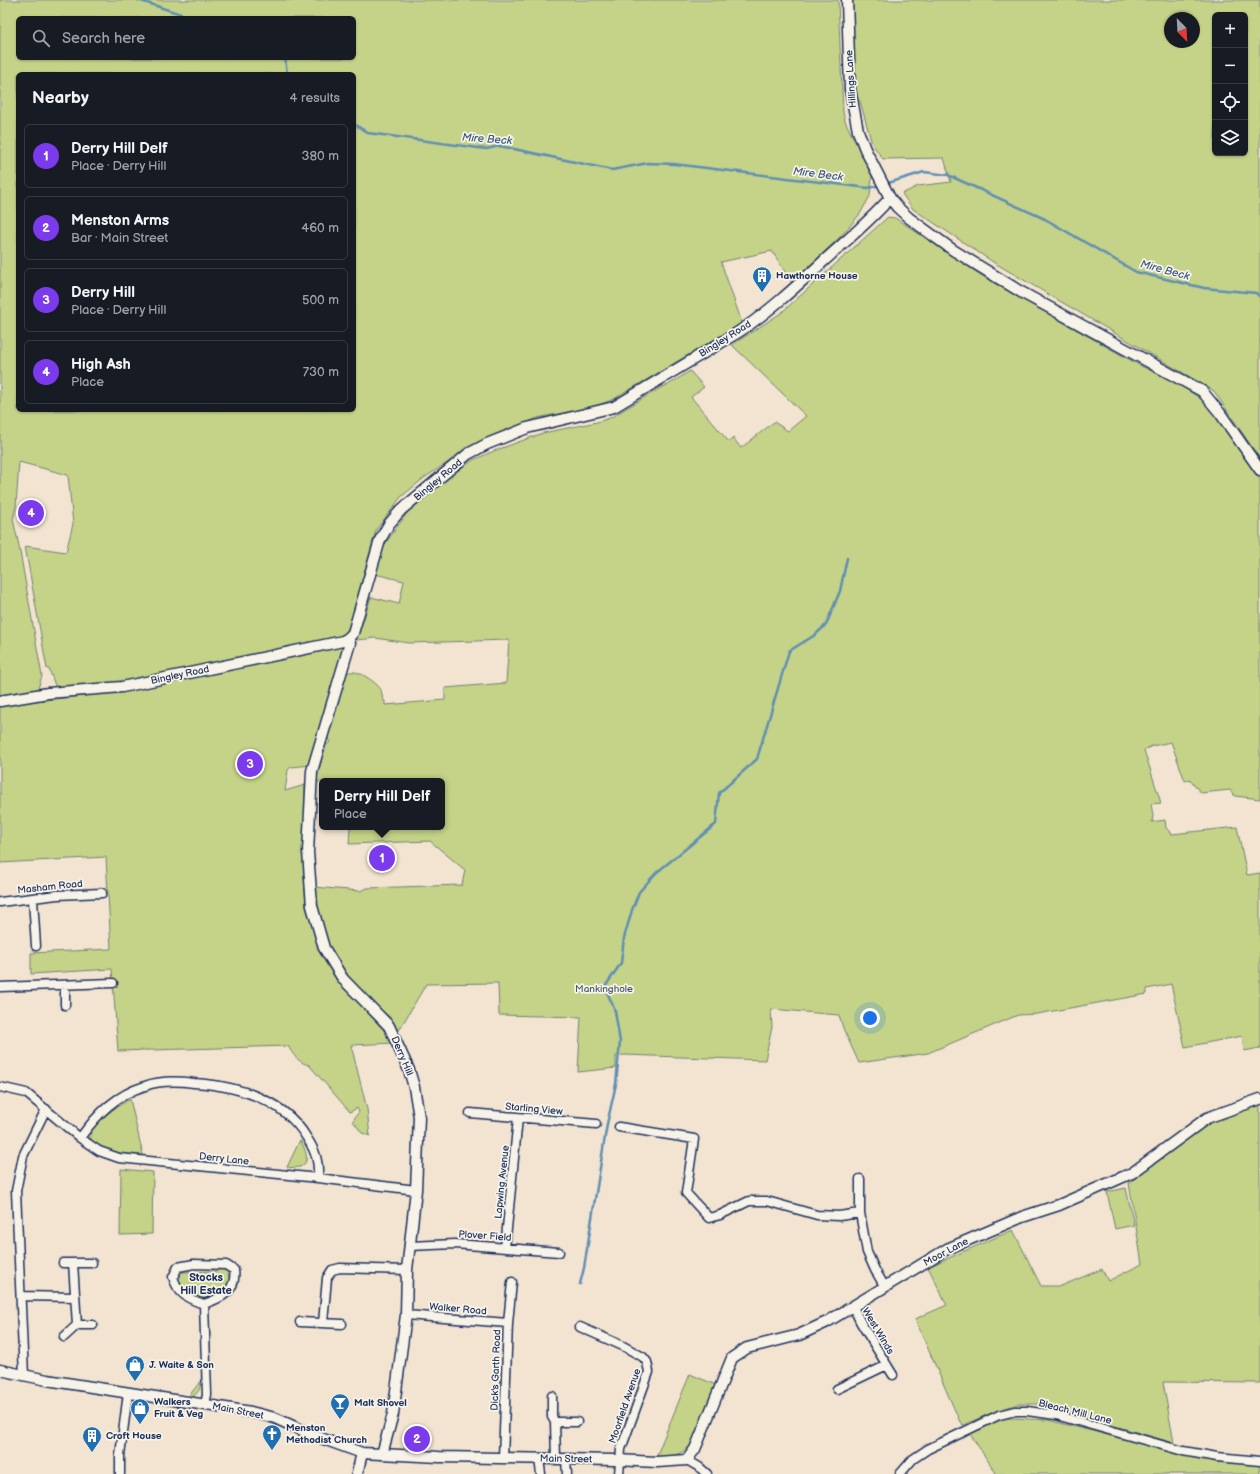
<!DOCTYPE html>
<html lang="en">
<head>
<meta charset="utf-8">
<style>
	:root { --surface:#171b24; --page:#20242c; --text:#f1f3f6; --muted:#9ea1a6; --line:#363941; --accent:#7c3aed }
	body { margin:0; font-family:"Balsamiq Sans",sans-serif; background:var(--page); color:var(--text) }
	.controls { position:absolute; right:12px; top:12px; display:grid; overflow:hidden; border-radius:6px; box-shadow:0 1px 3px #0004 }
	.controls button { width:36px; height:36px; display:grid; place-items:center; padding:0; border:0; border-bottom:1px solid var(--line); background:var(--surface); color:var(--text); font:20px sans-serif }
	.compass { position:absolute; left:1164px; top:12px; width:36px; height:36px; border-radius:50%; background:var(--surface); box-shadow:0 1px 3px #0004; rotate:156deg }
	.you { position:absolute; left:870px; top:1018px; width:14px; height:14px; margin:-10px; border:3px solid #fff; border-radius:50%; background:#1a73e8; box-shadow:0 0 0 6px #1a73e833 }
	.badge { display:grid; place-items:center; width:26px; height:26px; border-radius:50%; background:var(--accent); color:#fff; font-size:13px; font-weight:700 }
	.pin { position:absolute; translate:-50% -50%; border:2px solid #fff; box-shadow:0 1px 4px #0006 }
	.popup { position:absolute; left:319px; top:778px; width:126px; height:52px; box-sizing:border-box; display:grid; place-content:center; border-radius:6px; background:var(--surface); filter:drop-shadow(0 1px 3px #0005); font-size:13px; white-space:nowrap; color:var(--muted) }
	.popup b { font-size:15px; color:var(--text) }
	.popup::after { content:''; position:absolute; left:50%; top:100%; margin-left:-8px; border:8px solid transparent; border-top-color:var(--surface) }
	.list { margin:0; padding:0; list-style:none }
	h2 { display:flex; justify-content:space-between; align-items:center; height:52px; margin:0; padding:0 16px; font-size:17px }
	h2 small { font-size:13px; font-weight:400; color:var(--muted) }
	.list li { display:grid; grid-template-columns:26px 1fr auto; gap:12px; align-items:center; box-sizing:border-box; height:64px; margin:0 8px 8px; padding:0 8px; border:1px solid var(--line); border-radius:6px }
	.list b { display:block; font-size:15px; white-space:nowrap }
	.list p { margin:0; font-size:13px; white-space:nowrap; color:var(--muted) }
	.list em { font-size:13px; font-style:normal; color:var(--muted) }
	.icon { flex:none; width:22px; height:22px; fill:none; stroke:currentColor; stroke-width:2; stroke-linecap:round; stroke-linejoin:round }
	.map { position:relative; flex:none; width:1260px; height:1474px; overflow:hidden }
	.search { position:absolute; background:var(--surface); box-shadow:0 1px 3px #0004; left:16px; top:16px; width:340px; height:44px; display:flex; align-items:center; gap:10px; box-sizing:border-box; padding:0 14px; border-radius:6px; color:var(--muted); font-size:15px }
	.panel { position:absolute; background:var(--surface); box-shadow:0 1px 3px #0004; left:16px; top:72px; width:340px; height:340px; border-radius:6px }
	.map>svg:first-child { display:block }
	.green { fill:#c4d387; stroke:#708172; fill-rule:evenodd }
	.lines { fill:none; stroke-linecap:round; stroke-linejoin:round }
	.stream { stroke:#608eb5; stroke-width:2.5 }
	.minor-casing { stroke:#1b2f5e; stroke-width:11 }
	.tertiary-casing { stroke:#1b2f5e; stroke-width:13 }
	.minor { stroke:#f7f3e8; stroke-width:8 }
	.tertiary { stroke:#f7f3e8; stroke-width:10 }
	.labels { text-anchor:middle; dominant-baseline:central; stroke-width:3.5; stroke-linejoin:round; paint-order:stroke }
	.street-label { font-size:10px; fill:#1b2f5e; stroke:#f7f3e8 }
	.poi-label { font-size:10px; font-weight:bold; fill:#1b2f5e; stroke:#f7f3e8; text-anchor:start }
	.park-label { font-size:10px; fill:#455868; stroke:#f7f3e8 }
	.water-label { font-size:11px; font-style:italic; fill:#385782; stroke:#f7f3e8 }
	.neighbourhood-label { font-size:11px; font-weight:bold; fill:#1b2f5e; stroke:#f7f3e8 }
</style>
</head>
<body>
<div class="map">
<svg width="1260" height="1474" viewBox="0 0 1260 1474">
	<rect width="100%" height="100%" fill="#f2e4d0"/>
	<filter id="ink" filterUnits="userSpaceOnUse"><feTurbulence type="fractalNoise" baseFrequency=".025" numOctaves="2"/><feDisplacementMap in="SourceGraphic" scale="8" xChannelSelector="R" yChannelSelector="G"/><feConvolveMatrix kernelMatrix="1 2 1 2 8 2 1 2 1" color-interpolation-filters="sRGB"/></filter>
	<g filter="url(#ink)">
		<path class="green" d="M 0,0 L 838,0 L 843,112 L 845,121 L 872,176 L 870,196 L 860,214 L 843,234 L 792,283 L 772,251 L 721,262 L 742,323 L 614,399 L 593,407 L 537,418 L 487,441 L 461,454 L 424,478 L 401,497 L 376,530 L 350,623 L 346,633 L 340,638 C 246,658 152,679 57,691 L 49,669 L 47,669 L 25,546 L 66,552 L 73,524 L 68,475 L 19,462 L 16,507 L 13,519 L 19,546 L 42,676 L 37,691 L 0,696 ZM 18,18 L 354,18 L 354,58 L 18,58 ZM 18,74 L 354,74 L 354,410 L 18,410 Z
			M 851,0 L 1260,0 L 1260,459 L 1214,391 L 993,262 L 913,209 L 902,194 L 918,186 L 951,182 L 944,158 L 883,159 L 872,144 L 860,101 L 855,99 ZM 1215,15 L 1245,15 L 1245,153 L 1215,153 ZM 1170,18 L 1194,18 L 1194,42 L 1170,42 Z
			M 888,217 L 895,218 L 990,281 L 1141,366 L 1175,382 L 1203,400 L 1216,413 L 1260,480 L 1260,799 L 1235,796 L 1230,790 L 1201,793 L 1190,779 L 1185,781 L 1171,742 L 1152,746 L 1144,750 L 1161,803 L 1151,804 L 1153,815 L 1152,822 L 1165,820 L 1166,828 L 1172,834 L 1237,827 L 1247,875 L 1260,873 L 1260,1048 L 1244,1051 L 1242,1036 L 1185,1047 L 1171,984 L 1147,989 L 1147,994 L 1037,1014 L 1018,1015 L 928,1053 L 859,1063 L 843,1028 L 839,1015 L 771,1009 L 772,1027 L 765,1060 L 624,1055 L 616,1056 L 616,1068 L 578,1072 L 581,1017 L 499,1015 L 498,983 L 426,984 L 398,1032 L 392,1019 L 343,979 L 326,943 L 314,887 L 360,891 L 367,888 L 462,885 L 465,870 L 430,841 L 349,844 L 350,827 L 442,827 L 442,781 L 316,782 L 325,746 L 330,742 L 327,737 L 345,675 C 353,665 374,681 380,688 C 382,691 382,696 383,700 L 385,701 L 385,705 L 445,700 L 445,688 L 506,683 L 509,640 L 409,643 L 375,638 L 357,640 L 371,597 L 399,604 L 404,581 L 375,574 L 385,544 L 410,509 L 435,486 L 473,460 L 494,451 L 543,433 L 597,422 L 610,418 L 662,387 L 668,385 L 690,371 L 704,387 L 691,397 L 729,442 L 733,438 L 741,448 L 774,422 L 788,431 L 806,416 L 732,345 L 781,313 Z
			M 341,647 L 345,648 L 312,765 L 291,767 L 288,770 L 285,791 L 305,785 L 304,873 L 306,907 L 314,932 L 332,973 L 395,1043 L 351,1045 L 367,1109 L 370,1136 L 362,1133 L 353,1121 L 355,1117 L 359,1112 L 357,1108 L 350,1112 L 309,1065 C 299,1063 293,1055 288,1046 L 118,1051 L 112,969 L 31,974 L 31,953 L 111,949 L 106,857 L 0,863 L 0,705 L 99,694 L 301,656 Z
			M 130,1099 L 143,1155 C 132,1154 120,1154 109,1151 C 64,1138 112,1110 130,1099 Z
			M 1260,1103 L 1260,1383 L 1163,1382 L 1174,1443 L 1039,1404 L 1018,1404 L 999,1410 L 963,1425 L 960,1422 L 915,1319 L 947,1305 L 928,1267 L 1013,1230 L 1041,1286 L 1061,1286 L 1102,1269 L 1108,1281 L 1142,1264 L 1129,1183 L 1212,1117 Z
			M 300,1140 C 310,1156 310,1171 287,1167 Z
			M 121,1169 L 153,1172 L 152,1234 L 120,1235 Z
			M 1126,1188 L 1134,1225 L 1115,1229 L 1107,1192 Z
			M 220,1269 C 247,1273 208,1326 178,1282 L 178,1275 L 183,1272 L 217,1271 Z
			M 690,1374 L 716,1385 C 710,1399 697,1438 688,1448 C 679,1456 667,1457 656,1457 Z
			M 200,1382 C 201,1389 198,1393 192,1397 L 188,1397 Z
			M 1013,1418 L 1048,1420 L 1216,1462 L 1260,1465 L 1260,1474 L 995,1474 L 996,1473 L 970,1434 C 984,1426 997,1419 1013,1418 Z"/>
		<g class="lines">
			<path class="stream" d="M 138,0 L 193,18
				M 285,58 L 287,74
				M 354,124 L 368,133 L 486,149 L 500,146 L 612,170 L 648,163 L 674,164 L 868,188 L 881,185
				M 885,184 L 924,172 L 948,175 L 1045,219 L 1136,272 L 1204,288 L 1256,293 L 1260,297
				M 580,1284 L 584,1268 L 607,1124 L 616,1084 L 620,1042 L 615,1011 L 605,987 L 621,963 L 624,938 L 632,910 L 639,892 L 656,873 L 716,824 L 719,793 L 757,759 L 789,651 L 815,635 L 826,625 L 840,591 L 847,558"/>
			<g class="minor-casing">
				<path id="minor" d="M 33,899 L 36,946
					M 0,902 L 57,895 L 102,893
					M 65,985 L 65,1005
					M 0,987 L 113,983
					M 0,1087 L 26,1093 L 80,1138 L 99,1151 L 119,1158 L 318,1178 L 416,1190
					M 470,1113 L 596,1124
					M 619,1127 L 694,1139 L 686,1193 L 709,1218 L 720,1215 L 749,1201 L 767,1201 L 817,1215 L 839,1216 L 860,1213 L 867,1252 L 875,1270 L 885,1287
					M 80,1138 C 98,1113 116,1095 145,1086 C 161,1080 178,1081 194,1083 C 237,1086 284,1099 307,1138 C 316,1152 319,1162 318,1178
					M 860,1179 L 860,1213
					M 409,1246 L 455,1244 L 559,1252
					M 505,1248 L 518,1118
					M 63,1263 L 92,1263
					M 21,1296 L 75,1297
					M 204,1304 C 222,1298 237,1291 234,1270 L 226,1265 L 194,1264 L 178,1267 L 173,1277 C 178,1294 188,1299 204,1304 L 207,1395 L 205,1404
					M 853,1307 L 861,1323 L 893,1375
					M 406,1315 L 508,1323
					M 300,1322 L 342,1324
					M 323,1323 L 327,1278 L 332,1270 L 340,1268 L 407,1270
					M 77,1325 L 93,1325
					M 580,1327 L 623,1346 L 643,1357 L 647,1362 L 649,1372 L 621,1449 L 619,1474
					M 64,1337 L 77,1325 L 73,1263
					M 24,1376 L 16,1191 L 23,1156 L 46,1109
					M 837,1389 L 887,1365
					M 552,1396 L 552,1417 L 555,1422 L 556,1459
					M 555,1422 L 577,1422
					M 503,1458 L 508,1323 L 512,1282
					M 539,1459 L 541,1474
					M 566,1459 L 567,1474
					M 687,1460 L 699,1467 L 707,1474
					M 120,1474 L 120,1455 L 128,1393
					M 900,1474 L 913,1459 L 928,1449 L 999,1415 L 1015,1411 L 1027,1411 L 1056,1415 L 1183,1451 L 1217,1457 L 1260,1461"/>
			</g>
			<g class="tertiary-casing">
				<path id="tertiary" d="M 847,0 L 850,89 L 858,131 L 865,149 L 890,198 L 897,207 L 909,218 L 953,250 L 1021,292 L 1202,391 L 1220,413 L 1260,470
					M 348,638 L 350,643 L 312,771 L 308,852 L 312,906 L 324,948 L 343,979 L 389,1026 L 409,1070 L 414,1087 L 419,1117 L 416,1190 L 407,1270 L 406,1315 L 393,1414 L 382,1454
					M 0,701 L 48,693 L 122,687 L 343,641 L 348,638 L 353,633 L 380,540 L 389,524 L 401,510 L 468,454 L 487,444 L 527,428 L 614,407 L 737,333 C 768,313 799,284 826,259 C 848,239 871,220 890,198
					M 0,1370 L 47,1380 L 251,1412 L 275,1418 L 315,1436 L 362,1453 L 439,1457 L 616,1460 L 657,1462 L 687,1460 L 695,1449 L 700,1437 L 732,1358 L 747,1348 L 799,1335 L 827,1322 L 947,1249 L 1022,1217 L 1059,1205 L 1132,1173 L 1207,1118 L 1260,1099
					M 357,1474 L 362,1453"/>
			</g>
			<use href="#minor" class="minor"/>
			<use href="#tertiary" class="tertiary"/>
		</g>
	</g>
	<defs>
		<g id="building-pin" transform="scale(1)"><path d="M0 17L-7.5 6A9.5 9.5 0 1 1 7.5 6Z" fill="#1f6fb2" stroke="#f7f3e8"/><path d="M-4-6H4V6H1V3H-1V6H-4ZM-2.5-4.3h1.7v1.8h-1.7ZM.8-4.3h1.7v1.8H.8ZM-2.5-1h1.7V.8h-1.7ZM.8-1h1.7V.8H.8Z" fill="#fff"/></g>
		<g id="shop-pin" transform="scale(1)"><path d="M0 17L-7.5 6A9.5 9.5 0 1 1 7.5 6Z" fill="#1f6fb2" stroke="#f7f3e8"/><path d="M-5-2.5h2.3a2.7 3.5 0 0 1 5.4 0H5L5.5 6h-11ZM-1.5-2.5h3a1.5 2.3 0 0 0-3 0Z" fill="#fff"/></g>
		<g id="bar-pin" transform="scale(1)"><path d="M0 17L-7.5 6A9.5 9.5 0 1 1 7.5 6Z" fill="#1f6fb2" stroke="#f7f3e8"/><path d="M-6-5H6L.8 .8V4.5H3.5V6h-7V4.5H-.8V.8Z" fill="#fff"/></g>
		<g id="church-pin" transform="scale(1)"><path d="M0 17L-7.5 6A9.5 9.5 0 1 1 7.5 6Z" fill="#1f6fb2" stroke="#f7f3e8"/><path d="M-1.2-6h2.4v3.5h3.3v2.4h-3.3V6h-2.4V-.1h-3.3v-2.4h3.3Z" fill="#fff"/></g>
	</defs>
	<g fill-rule="evenodd">
		<use href="#building-pin" x="762" y="276"/>
		<use href="#shop-pin" x="135" y="1365"/>
		<use href="#bar-pin" x="340" y="1403"/>
		<use href="#shop-pin" x="140" y="1408"/>
		<use href="#church-pin" x="272" y="1434"/>
		<use href="#building-pin" x="92" y="1436"/>
	</g>
	<g class="labels">
		<g class="street-label">
			<text transform="translate(851 79) rotate(-94)">Hillings Lane</text>
			<text transform="translate(725 339) rotate(-32)">Bingley Road</text>
			<text transform="translate(438 480) rotate(-40)">Bingley Road</text>
			<text transform="translate(180 675) rotate(-12)">Bingley Road</text>
			<text transform="translate(50 887) rotate(-6)">Masham Road</text>
			<text transform="translate(402 1056) rotate(67)">Derry Hill</text>
			<text transform="translate(534 1109) rotate(5)">Starling View</text>
			<text transform="translate(224 1159) rotate(6)">Derry Lane</text>
			<text transform="translate(502 1182) rotate(-84)">Lapwing Avenue</text>
			<text transform="translate(485 1236) rotate(4)">Plover Field</text>
			<text transform="translate(946 1252) rotate(-28)">Moor Lane</text>
			<text transform="translate(458 1309) rotate(5)">Walker Road</text>
			<text transform="translate(878 1331) rotate(59)">West Winds</text>
			<text transform="translate(496 1370) rotate(-88)">Dick's Garth Road</text>
			<text transform="translate(625 1406) rotate(-71)">Moorfield Avenue</text>
			<text transform="translate(238 1411) rotate(11)">Main Street</text>
			<text transform="translate(1075 1412) rotate(14)">Bleach Mill Lane</text>
			<text transform="translate(566 1459) rotate(1)">Main Street</text>
		</g>
		<g class="poi-label">
			<text x="776" y="276">Hawthorne House</text>
			<text x="149" y="1365">J. Waite &amp; Son</text>
			<text x="154" y="1402">Walkers<tspan x="154" dy="12">Fruit &amp; Veg</tspan></text>
			<text x="354" y="1403">Malt Shovel</text>
			<text x="286" y="1428">Menston<tspan x="286" dy="12">Methodist Church</tspan></text>
			<text x="106" y="1436">Croft House</text>
		</g>
		<g class="park-label">
			<text x="604" y="989">Mankinghole</text>
		</g>
		<g class="water-label">
			<text transform="translate(487 139) rotate(4)">Mire Beck</text>
			<text transform="translate(818 174) rotate(7)">Mire Beck</text>
			<text transform="translate(1165 270) rotate(15)">Mire Beck</text>
		</g>
		<g class="neighbourhood-label">
			<text x="206" y="1277">Stocks<tspan x="206" dy="13">Hill Estate</tspan></text>
		</g>
	</g>
</svg>
<div class="controls">
<button>+</button>
<button>−</button>
<button><svg class="icon" aria-label="locate" viewBox="0 0 24 24"><circle cx="12" cy="12" r="6"/><path d="M12 2v4M12 18v4M2 12h4M18 12h4"/></svg></button>
<button><svg class="icon" aria-label="layers" viewBox="0 0 24 24"><path d="M12 4l9 5-9 5-9-5zM3 14l9 5 9-5"/></svg></button>
</div>
<svg class="compass" viewBox="-18 -18 36 36"><path d="M0-13l5 13h-10z" fill="#e53935"/><path d="M0 13l5-13h-10z" fill="#9ea1a6"/></svg>
<div class="you"></div>
<div class="pin badge" style="left:382px;top:858px">1</div>
<div class="popup"><b>Derry Hill Delf</b>Place</div>
<div class="pin badge" style="left:417px;top:1439px">2</div>
<div class="pin badge" style="left:250px;top:764px">3</div>
<div class="pin badge" style="left:31px;top:513px">4</div>
<div class="search"><svg class="icon" aria-label="search" viewBox="0 0 24 24"><circle cx="10" cy="10" r="6"/><path d="M15 15l6 6"/></svg>Search here</div>
<section class="panel">
<h2>Nearby<small>4 results</small></h2>
<ul class="list">
<li><span class="badge">1</span><div><b>Derry Hill Delf</b><p>Place · Derry Hill</p></div><em>380 m</em></li>
<li><span class="badge">2</span><div><b>Menston Arms</b><p>Bar · Main Street</p></div><em>460 m</em></li>
<li><span class="badge">3</span><div><b>Derry Hill</b><p>Place · Derry Hill</p></div><em>500 m</em></li>
<li><span class="badge">4</span><div><b>High Ash</b><p>Place</p></div><em>730 m</em></li>
</ul>
</section>
</div>
</body>
</html>
